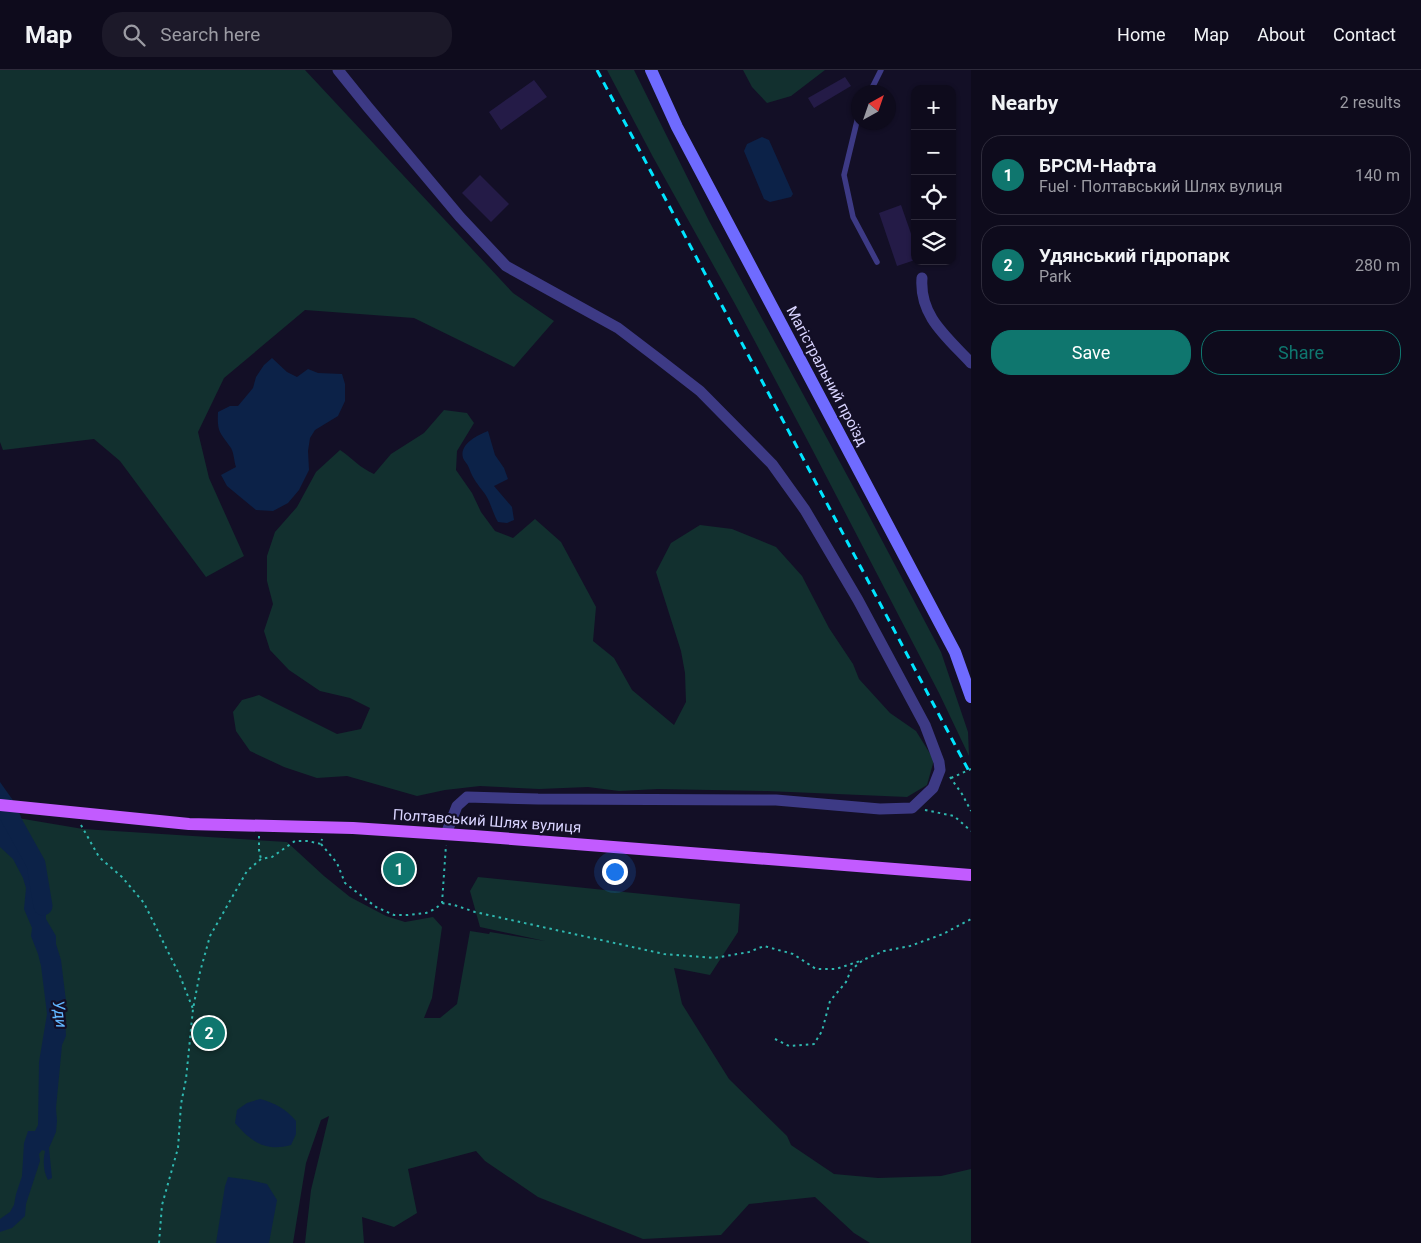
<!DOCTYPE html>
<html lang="en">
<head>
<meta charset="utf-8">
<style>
	:root { --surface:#0e0b1c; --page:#1c1929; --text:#f1f3f6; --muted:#9b9ba3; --line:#2e2b3b; --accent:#0f766e }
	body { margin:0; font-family:Roboto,sans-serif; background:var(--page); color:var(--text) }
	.controls { position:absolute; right:15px; top:15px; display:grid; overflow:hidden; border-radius:10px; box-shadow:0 1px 4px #0004 }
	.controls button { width:45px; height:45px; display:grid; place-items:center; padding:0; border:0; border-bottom:1px solid var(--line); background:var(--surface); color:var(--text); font:25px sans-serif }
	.compass { position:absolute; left:851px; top:15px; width:45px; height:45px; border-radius:50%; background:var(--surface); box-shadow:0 1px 4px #0004; rotate:40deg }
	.you { position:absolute; left:614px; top:801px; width:18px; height:18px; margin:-12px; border:4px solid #fff; border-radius:50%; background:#1a73e8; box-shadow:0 0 0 8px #1a73e833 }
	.badge { display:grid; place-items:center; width:32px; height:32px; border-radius:50%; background:var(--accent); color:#fff; font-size:16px; font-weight:700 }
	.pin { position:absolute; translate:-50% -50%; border:2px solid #fff; box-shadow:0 1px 5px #0006 }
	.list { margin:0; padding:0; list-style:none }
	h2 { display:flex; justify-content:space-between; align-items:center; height:65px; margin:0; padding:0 20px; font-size:21px }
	h2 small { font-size:16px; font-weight:400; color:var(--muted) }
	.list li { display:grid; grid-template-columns:32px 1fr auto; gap:15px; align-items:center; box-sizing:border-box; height:80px; margin:0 10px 10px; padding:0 10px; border:1px solid var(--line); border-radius:20px }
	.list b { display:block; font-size:19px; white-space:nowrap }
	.list p { margin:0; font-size:16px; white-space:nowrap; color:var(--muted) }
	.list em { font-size:16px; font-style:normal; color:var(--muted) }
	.actions { display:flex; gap:10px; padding:15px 20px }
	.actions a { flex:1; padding:11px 0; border:1px solid var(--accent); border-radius:20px; text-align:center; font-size:18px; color:var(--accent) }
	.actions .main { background:var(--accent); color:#fff }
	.icon { flex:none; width:28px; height:28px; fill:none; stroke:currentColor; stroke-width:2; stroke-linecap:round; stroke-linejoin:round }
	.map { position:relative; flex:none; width:971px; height:1173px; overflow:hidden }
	header { display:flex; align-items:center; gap:30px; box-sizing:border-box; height:70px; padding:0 25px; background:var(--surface); border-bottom:1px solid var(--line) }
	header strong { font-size:24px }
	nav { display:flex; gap:28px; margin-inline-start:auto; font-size:18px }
	.search { width:350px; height:45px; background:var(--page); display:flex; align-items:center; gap:12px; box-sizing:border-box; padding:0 18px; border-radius:20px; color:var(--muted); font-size:19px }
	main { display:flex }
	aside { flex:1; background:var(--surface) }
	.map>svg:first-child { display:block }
	.green { fill:#12302f }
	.water { fill:#0c2248 }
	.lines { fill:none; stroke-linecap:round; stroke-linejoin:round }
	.river { stroke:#0c2248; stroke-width:19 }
	.building { fill:#241b47 }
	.path { stroke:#2fb8b0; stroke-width:2; stroke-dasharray:2.5 4; stroke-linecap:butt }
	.service { stroke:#3d3a85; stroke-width:5.5 }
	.minor { stroke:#3d3a85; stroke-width:11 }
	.secondary { stroke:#6f6bff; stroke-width:12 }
	.primary { stroke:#c25bff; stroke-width:12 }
	.rail { stroke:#00e5ff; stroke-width:3; stroke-dasharray:8 6; stroke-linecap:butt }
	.labels { text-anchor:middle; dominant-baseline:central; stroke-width:4.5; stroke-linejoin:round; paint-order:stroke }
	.street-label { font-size:15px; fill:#d9d4ff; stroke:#130f26 }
	.water-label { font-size:16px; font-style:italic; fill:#62b6ff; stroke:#130f26 }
</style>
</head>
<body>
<header>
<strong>Map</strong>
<div class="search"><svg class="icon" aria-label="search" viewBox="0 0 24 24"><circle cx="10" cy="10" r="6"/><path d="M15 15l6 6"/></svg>Search here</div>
<nav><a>Home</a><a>Map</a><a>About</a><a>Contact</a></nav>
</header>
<main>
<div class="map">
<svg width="971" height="1173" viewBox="0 0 971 1173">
	<rect width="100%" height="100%" fill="#130f26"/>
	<path class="green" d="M 0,0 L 305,0 L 513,223 L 554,251 L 514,297 L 414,248 L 305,240 L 224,308 L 198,362 L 209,408 L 244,486 L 206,507 L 120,391 L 94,369 L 3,380 L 0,372 Z
		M 607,0 L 634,0 L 709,151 L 867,442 L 941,582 L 968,662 L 969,686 L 939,623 L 812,379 L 735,234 L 653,87 Z
		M 743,0 L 825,0 L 791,26 L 767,33 L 752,17 Z
		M 444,340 L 467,343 L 474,353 L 457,381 L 456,400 L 472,423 L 481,442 L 495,461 L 513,468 L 535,449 L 561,472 L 596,537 L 593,571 L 614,588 L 632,620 L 674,655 L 686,632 L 685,603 L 681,581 L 656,502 L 671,473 L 700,455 L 732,459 L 776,477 L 802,506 L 829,558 L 853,594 L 859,609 L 890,643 L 916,661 L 934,690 L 927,715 L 907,727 L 767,721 L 658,719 L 619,721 L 588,717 L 539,719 L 480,716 L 445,720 L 417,726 L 347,706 L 317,708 L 284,697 L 250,681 L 236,661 L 233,642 L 242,630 L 259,625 L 337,664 L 361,659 L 370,638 L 350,628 L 320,621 L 289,600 L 270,580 L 264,561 L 273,534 L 267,511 L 267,486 L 275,462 L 297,437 L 316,402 L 340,380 C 352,388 360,398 374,404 L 391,384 L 424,363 Z
		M 0,745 L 83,759 L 287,772 L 324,806 L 350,827 L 386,846 L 405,852 L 433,847 L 442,857 L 432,928 L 424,948 L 440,948 L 457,934 L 470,861 L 489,864 L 490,862 L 545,871 L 480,857 L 470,821 L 478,807 L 740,834 L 738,862 L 710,905 L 674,898 L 682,934 L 729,1009 L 787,1066 L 791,1075 L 834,1104 L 878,1108 L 941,1106 L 971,1099 L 971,1173 L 870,1173 L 854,1163 L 815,1127 L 749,1134 L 721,1165 L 643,1169 L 538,1127 L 485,1091 L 476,1081 L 408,1099 L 417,1143 L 394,1157 L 362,1147 L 364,1173 L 305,1173 L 311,1120 L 329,1046 L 321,1050 L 306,1093 L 293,1173 L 0,1173 Z"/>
	<path class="water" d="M 762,67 L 769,70 L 793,124 L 791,127 L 770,132 L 764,129 L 744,81 L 747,74 Z
		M 272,288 L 287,302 L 297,307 L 308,299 L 318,303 L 342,304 L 345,314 L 345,331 L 338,346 L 315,360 L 310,368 L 308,381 L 309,400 L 299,420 L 288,433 L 273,441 L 256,440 L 227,416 L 221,405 L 236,397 C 234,391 234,383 231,378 C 220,362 217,363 218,342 L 230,336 L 238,336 L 253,318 L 256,307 L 264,295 Z
		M 488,361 L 495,385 L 504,398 L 508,409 L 494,416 L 512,437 L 514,450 L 507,453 L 498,452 C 493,444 491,433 485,424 C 477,413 474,411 469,398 C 468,394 464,391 463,388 C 459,374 478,365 488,361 Z
		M 0,712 L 17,736 L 21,747 L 12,761 L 16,769 L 20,767 C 27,772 29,778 31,786 L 29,790 L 35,800 L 41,818 L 46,840 L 46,849 L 56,866 L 56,874 L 61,890 L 66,931 L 65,945 L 66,966 L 62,975 L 56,1038 L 57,1051 L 56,1062 L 49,1078 L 52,1108 L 48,1110 C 43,1101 43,1090 45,1081 L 42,1080 L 39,1084 L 40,1091 L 26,1134 L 25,1146 L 12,1158 L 0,1162 L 0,1149 L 10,1142 L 14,1135 L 16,1124 L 22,1106 L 24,1073 L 28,1061 L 35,1061 L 38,1055 L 39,992 L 47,944 L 41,896 L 38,884 L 31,866 L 32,858 L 24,839 L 26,818 L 23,808 L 13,789 L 0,777 Z
		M 260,1029 C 275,1033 286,1039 296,1051 L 296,1064 L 291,1075 C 266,1082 251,1072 235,1053 L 237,1040 L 247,1033 Z
		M 228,1107 L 250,1110 L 267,1114 L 277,1130 L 269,1173 L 216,1173 L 225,1116 Z"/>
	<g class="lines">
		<path class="river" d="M 3,735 L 36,794 L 43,836"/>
	</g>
	<path class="building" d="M 845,7 L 851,16 L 814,38 L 808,28 Z
		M 534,10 L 547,27 L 501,60 L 489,42 Z
		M 480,105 L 509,134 L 491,152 L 462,123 Z
		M 901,135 L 915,175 L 915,190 L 897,196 L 879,143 Z"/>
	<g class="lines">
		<path class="path" d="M 950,707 L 962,724 L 971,741
			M 951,708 L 971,699
			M 925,740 L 954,746 L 971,761
			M 81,755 L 99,787 L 122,807 L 144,833 L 180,906 L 193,939
			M 259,766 L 259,780 L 261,789
			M 321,774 L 337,793 L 345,813 L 376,837 L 394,845 L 408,845 L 426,843 L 435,839 L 442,833 L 446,775
			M 442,833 L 454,835 L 475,842 L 664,884 L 714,888 L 749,882 L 764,876 L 793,884 L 816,899 L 836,899 L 863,890
			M 775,969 L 789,976 L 814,974 L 822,961 L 830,931 L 846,912 L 851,900 L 863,890 L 884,881 L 910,876 L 943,864 L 971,849
			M 159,1173 L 162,1135 L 178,1078 L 181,1034 L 186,1009 L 193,939 L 200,902 L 210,866 L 247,801 L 261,789 L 272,787 L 295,771 L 308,771 L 321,774 L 322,769"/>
		<path class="service" d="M 870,22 L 881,0
			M 858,47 L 844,105 L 853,147 L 877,192"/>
		<path class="minor" d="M 338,0 L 367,36 L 460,147 L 506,196 L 618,258 L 660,290 L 700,321 L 772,394 L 805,440 L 858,530 L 925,655 L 939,692 L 940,700 L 933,718 L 912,738 L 880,739 L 776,730 L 538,729 L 467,727 L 457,736 L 446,764
			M 922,208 C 919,246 947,267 971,293"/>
		<path class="secondary" d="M 651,0 L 677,57 L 955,582 L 971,627"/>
		<path class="primary" d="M 0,735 L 189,754 L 353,758 L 474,766 L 971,805"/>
		<path class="rail" d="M 597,0 L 971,705"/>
	</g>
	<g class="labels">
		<g class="street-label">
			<text transform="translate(827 306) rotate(62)">Магістральний проїзд</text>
			<text transform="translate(487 751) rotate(4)">Полтавський Шлях вулиця</text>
		</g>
		<g class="water-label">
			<text transform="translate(60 944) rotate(82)">Уди</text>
		</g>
	</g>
</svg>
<div class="controls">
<button>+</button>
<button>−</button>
<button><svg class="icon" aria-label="locate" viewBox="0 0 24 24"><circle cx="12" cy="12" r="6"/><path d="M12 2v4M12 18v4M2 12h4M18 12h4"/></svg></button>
<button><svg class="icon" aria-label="layers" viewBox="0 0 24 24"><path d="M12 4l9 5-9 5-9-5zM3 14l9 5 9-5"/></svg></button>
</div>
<svg class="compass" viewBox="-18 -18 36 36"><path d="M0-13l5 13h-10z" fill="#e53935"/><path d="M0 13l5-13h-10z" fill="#9b9ba3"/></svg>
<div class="you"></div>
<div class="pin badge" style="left:399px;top:799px">1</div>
<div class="pin badge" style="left:209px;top:963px">2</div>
</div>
<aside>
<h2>Nearby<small>2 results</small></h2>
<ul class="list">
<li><span class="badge">1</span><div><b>БРСМ-Нафта</b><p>Fuel · Полтавський Шлях вулиця</p></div><em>140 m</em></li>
<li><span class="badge">2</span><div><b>Удянський гідропарк</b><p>Park</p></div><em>280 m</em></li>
</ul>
<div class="actions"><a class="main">Save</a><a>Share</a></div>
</aside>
</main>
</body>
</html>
